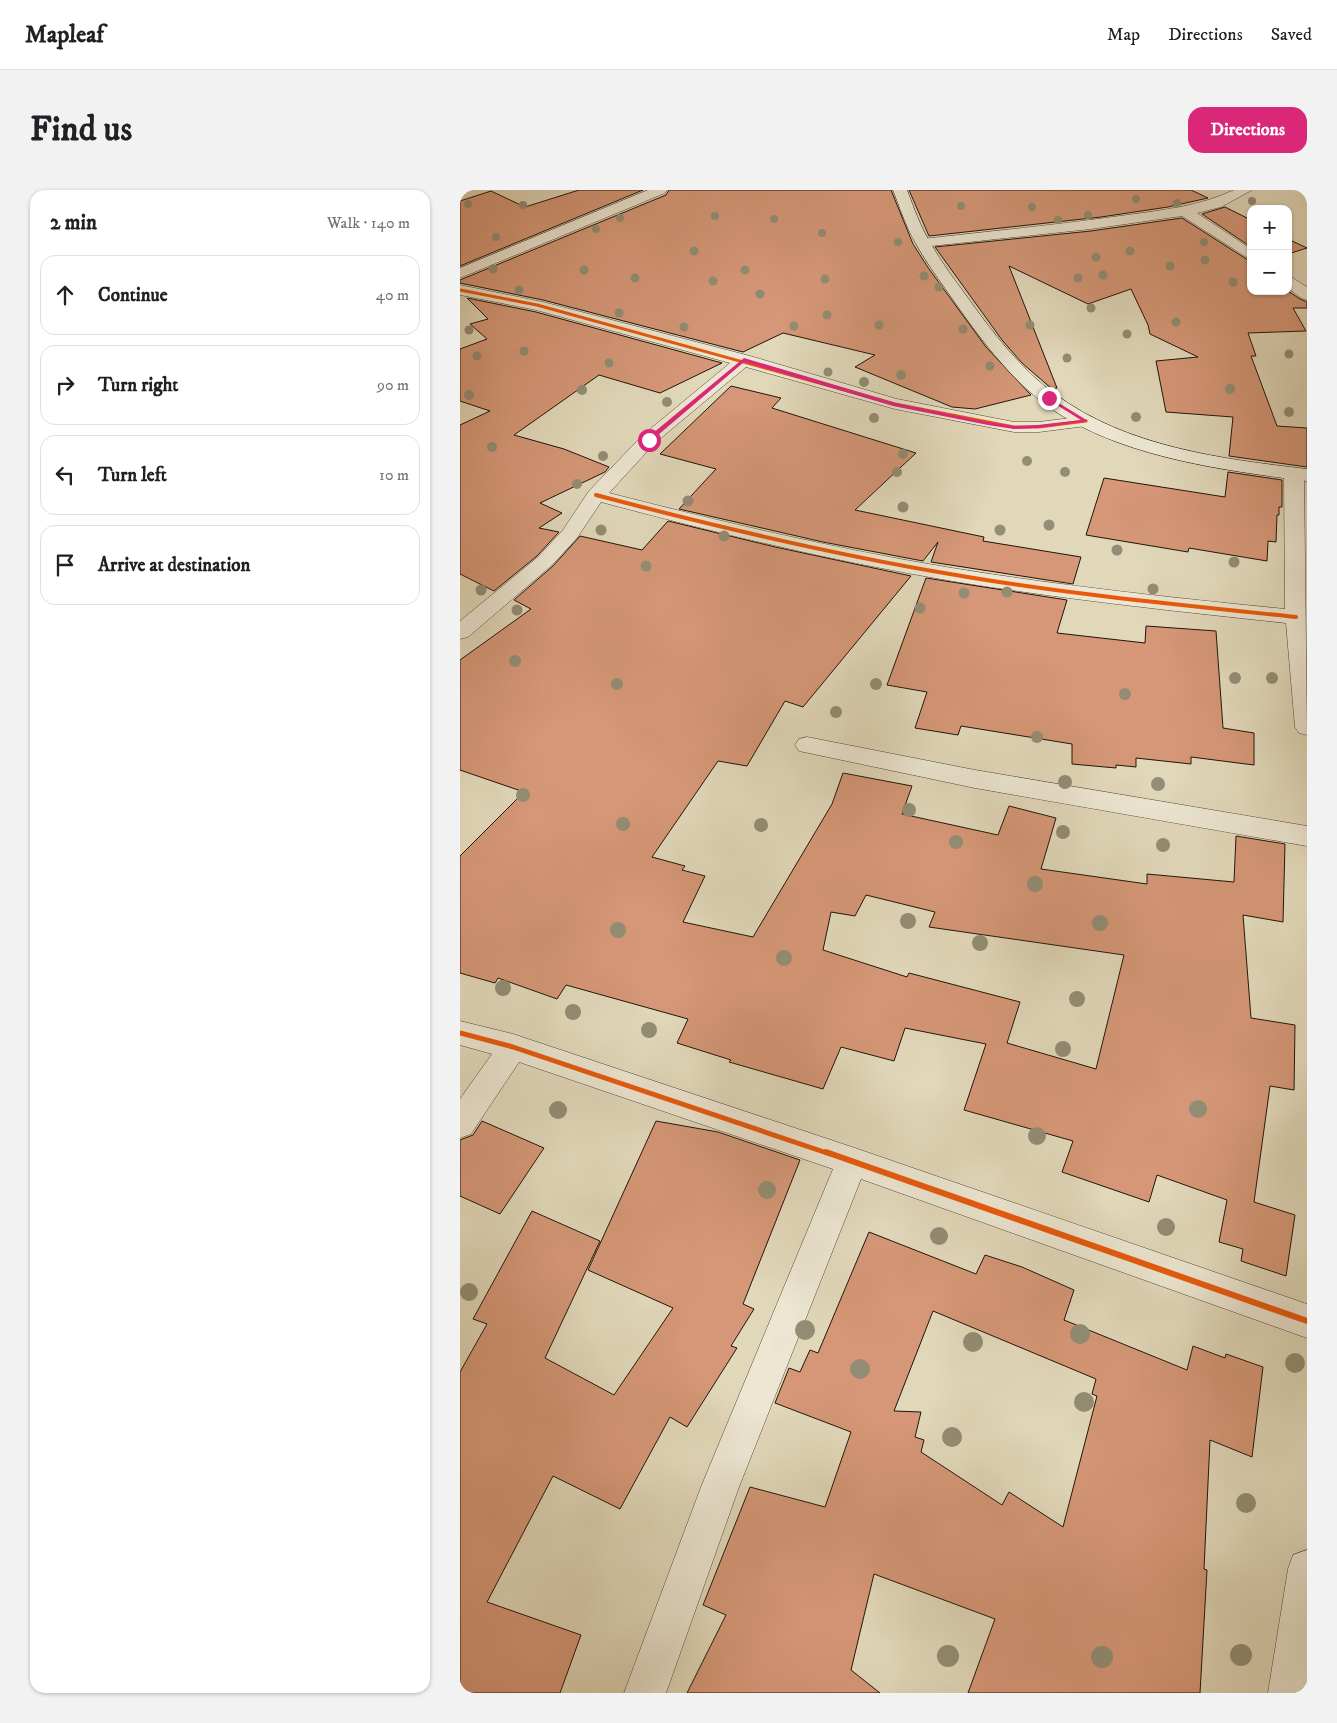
<!DOCTYPE html>
<html lang="en">
<head>
<meta charset="utf-8">
<style>
	:root { --surface:#fff; --page:#f2f2f2; --text:#202124; --muted:#757577; --line:#e0e0e0; --accent:#db2777 }
	body { margin:0; font-family:"IM FELL DW Pica",serif; background:var(--page); color:var(--text) }
	.controls { position:absolute; right:15px; top:15px; display:grid; overflow:hidden; border-radius:10px; box-shadow:0 1px 4px #0004 }
	.controls button { width:45px; height:45px; display:grid; place-items:center; padding:0; border:0; border-bottom:1px solid var(--line); background:var(--surface); color:var(--text); font:25px sans-serif }
	.stop { position:absolute; width:15px; height:15px; margin:-11px; border:4px solid #db2777; border-radius:50%; background:#fff }
	.stop.end { background:#db2777; border-color:#fff; box-shadow:0 1px 5px #0008 }
	.list { margin:0; padding:0; list-style:none }
	h2 { display:flex; justify-content:space-between; align-items:center; height:65px; margin:0; padding:0 20px; font-size:21px }
	h2 small { font-size:16px; font-weight:400; color:var(--muted) }
	.list li { display:grid; grid-template-columns:32px 1fr auto; gap:15px; align-items:center; box-sizing:border-box; height:80px; margin:0 10px 10px; padding:0 10px; border:1px solid var(--line); border-radius:15px }
	.list b { display:block; font-size:19px; white-space:nowrap }
	.list em { font-size:16px; font-style:normal; color:var(--muted) }
	.icon { flex:none; width:28px; height:28px; fill:none; stroke:currentColor; stroke-width:2; stroke-linecap:round; stroke-linejoin:round }
	.map { position:relative; flex:none; width:847px; height:1503px; overflow:hidden; border-radius:15px }
	header { display:flex; align-items:center; gap:30px; box-sizing:border-box; height:70px; padding:0 25px; background:var(--surface); border-bottom:1px solid var(--line) }
	header strong { font-size:24px }
	nav { display:flex; gap:28px; margin-inline-start:auto; font-size:18px }
	.intro { display:flex; align-items:center; justify-content:space-between; box-sizing:border-box; height:120px; padding:0 30px }
	h1 { margin:0; font-size:35px }
	.button { padding:12px 22px; border-radius:15px; background:var(--accent); color:#fff; font-size:18px; font-weight:700 }
	main { display:flex; gap:30px; padding:0 30px }
	aside { flex:1; background:var(--surface); border-radius:15px; box-shadow:0 1px 4px #0004 }
	.map>svg:first-child { display:block }
	.building { fill:#d59777; stroke:#201409; fill-rule:evenodd }
	.lines { fill:none; stroke-linecap:round; stroke-linejoin:round }
	.street-casing { stroke:#504535; stroke-width:1 }
	.secondary-casing { stroke:#201409; stroke-width:1 }
	.street { fill:#ece6d2; fill-rule:evenodd }
	.secondary { fill:#ece6d2; fill-rule:evenodd }
	.cycleway-far3-casing { stroke:#ece6d2; stroke-width:5 }
	.cycleway-far2-casing { stroke:#ece6d2; stroke-width:6 }
	.cycleway-far1-casing { stroke:#ece6d2; stroke-width:8 }
	.cycleway-casing { stroke:#ece6d2; stroke-width:9 }
	.cycleway-far3 { stroke:#e8590c; stroke-width:3 }
	.cycleway-far2 { stroke:#e8590c; stroke-width:4 }
	.cycleway-far1 { stroke:#e8590c; stroke-width:5 }
	.cycleway { stroke:#e8590c; stroke-width:6 }
	.tree { fill:#928d74 }
	.route { fill:#db2777 }
</style>
</head>
<body>
<header>
<strong>Mapleaf</strong>
<nav><a>Map</a><a>Directions</a><a>Saved</a></nav>
</header>
<div class="intro"><h1>Find us</h1><a class="button">Directions</a></div>
<main>
<aside>
<h2>2 min<small>Walk · 140 m</small></h2>
<ul class="list">
<li><svg class="icon" aria-label="ahead" viewBox="0 0 24 24"><path d="M12 20V5M6 11l6-6 6 6"/></svg><div><b>Continue</b></div><em>40 m</em></li>
<li><svg class="icon" aria-label="right" viewBox="0 0 24 24"><path d="M7 20v-9h11M14 6l5 5-5 5"/></svg><div><b>Turn right</b></div><em>90 m</em></li>
<li><svg class="icon" aria-label="left" viewBox="0 0 24 24"><path d="M17 20v-9H6M10 6l-5 5 5 5"/></svg><div><b>Turn left</b></div><em>10 m</em></li>
<li><svg class="icon" aria-label="arrive" viewBox="0 0 24 24"><path d="M6 21V4h12l-3 4 3 4H6"/></svg><div><b>Arrive at destination</b></div></li>
</ul>
</aside>
<div class="map">
<svg width="847" height="1503" viewBox="0 0 847 1503">
	<rect width="100%" height="100%" fill="#e1d8ba"/>
	<filter id="stains"><feTurbulence type="fractalNoise" baseFrequency=".004" numOctaves="4"/><feColorMatrix values="0 0 0 0 .2 0 0 0 0 .09 0 0 0 0 .02 0 0 0 .5 -.17"/></filter>
	<radialGradient id="worn" r=".72"><stop offset=".6" stop-color="#630" stop-opacity="0"/><stop offset="1" stop-color="#630" stop-opacity=".3"/></radialGradient>
	<path class="building" d="M 119,0 L 183,0 L 0,76 L 0,11 L 31,1 L 65,17 Z
		M 209,0 L 431,0 L 453,54 L 469,79 L 526,157 L 571,205 L 515,219 L 492,217 L 395,177 L 415,165 L 323,143 L 283,162 L 83,110 L 0,93 L 0,90 L 206,5 Z
		M 449,0 L 731,0 L 748,8 L 708,17 L 641,27 L 469,46 Z
		M 765,17 L 791,30 L 791,57 L 742,24 Z
		M 722,28 L 791,72 L 791,101 L 828,101 L 840,109 L 847,112 L 847,118 L 833,118 L 846,141 L 788,143 L 796,166 L 791,166 L 817,236 L 847,238 L 847,277 L 769,266 L 773,227 L 706,222 L 696,171 L 738,167 L 690,144 L 688,135 L 671,99 L 628,114 L 549,76 L 597,198 L 592,199 L 562,173 L 542,150 L 475,57 L 631,41 Z
		M 828,49 L 847,58 L 828,64 Z
		M 7,108 L 76,122 L 262,173 L 200,203 L 139,185 L 54,245 L 104,259 L 149,277 L 145,282 L 80,313 L 102,323 L 79,338 L 99,342 L 77,366 L 34,401 L 0,384 L 0,235 L 30,221 L 0,211 L 0,159 L 27,149 L 10,134 L 28,129 Z
		M 271,196 L 321,208 L 312,218 L 456,263 L 395,320 L 524,347 L 523,351 L 621,367 L 613,394 L 471,372 L 478,352 L 463,371 L 363,352 L 219,319 L 256,279 L 200,264 Z
		M 768,282 L 822,290 L 822,317 L 819,317 L 819,325 L 817,325 L 816,352 L 808,351 L 807,371 L 729,358 L 728,362 L 626,345 L 644,288 L 765,307 Z
		M 208,331 L 315,357 L 451,386 L 343,517 L 325,511 L 287,576 L 258,571 L 192,667 L 225,676 L 222,680 L 245,686 L 223,732 L 293,747 L 372,614 L 383,583 L 452,596 L 442,624 L 538,645 L 549,616 L 596,628 L 581,679 L 687,694 L 687,684 L 774,692 L 776,646 L 825,654 L 823,732 L 783,725 L 791,828 L 835,835 L 834,900 L 810,896 L 794,1012 L 835,1025 L 826,1086 L 781,1071 L 783,1059 L 759,1052 L 767,1010 L 697,985 L 689,1012 L 602,982 L 613,951 L 504,920 L 526,854 L 445,838 L 434,871 L 381,857 L 363,899 L 269,872 L 271,870 L 217,853 L 228,829 L 106,795 L 97,809 L 38,788 L 35,793 L 0,783 L 0,666 L 64,602 L 0,580 L 0,470 L 71,419 L 54,410 L 93,376 L 120,346 L 182,360 ZM 406,705 L 475,722 L 469,737 L 664,765 L 636,879 L 547,853 L 560,812 L 449,783 L 447,787 L 363,760 L 371,722 L 395,726 Z
		M 466,388 L 607,410 L 597,443 L 685,453 L 686,436 L 756,441 L 763,538 L 794,543 L 794,575 L 731,567 L 731,574 L 676,568 L 676,577 L 656,575 L 656,578 L 612,574 L 612,554 L 501,536 L 498,545 L 455,538 L 467,502 L 427,495 Z
		M 22,931 L 84,958 L 40,1024 L 0,1006 L 0,950 L 13,945 Z
		M 196,931 L 258,942 L 340,970 L 283,1114 L 294,1119 L 271,1156 L 277,1158 L 227,1237 L 210,1227 L 160,1319 L 93,1286 L 27,1412 L 121,1445 L 100,1503 L 0,1503 L 0,1182 L 27,1134 L 13,1129 L 72,1021 L 140,1051 L 85,1168 L 154,1205 L 213,1118 L 128,1080 Z
		M 409,1042 L 516,1084 L 525,1065 L 562,1077 L 614,1100 L 604,1130 L 727,1180 L 733,1156 L 765,1168 L 766,1164 L 803,1177 L 792,1267 L 750,1250 L 744,1379 L 747,1380 L 740,1503 L 508,1503 L 535,1429 L 414,1384 L 391,1480 L 420,1503 L 227,1503 L 266,1425 L 243,1415 L 290,1297 L 365,1317 L 391,1242 L 315,1213 L 329,1178 L 340,1182 L 350,1160 L 358,1163 ZM 473,1121 L 636,1189 L 632,1204 L 637,1206 L 603,1337 L 549,1302 L 542,1315 L 461,1262 L 464,1250 L 455,1247 L 461,1222 L 434,1221 Z"/>
	<g class="lines">
		<g class="street-casing">
			<path id="street" d="M 188,0 L 207,0 L 205,3 L 0,88 L 0,78 Z
				M 774,0 L 792,0 L 761,17 L 737,23 L 791,59 L 791,70 L 722,26 L 631,39 L 462,57 L 455,53 L 462,49 C 530,41 599,35 667,25 C 704,20 740,16 774,0 Z
				M 828,85 L 847,97 L 847,110 L 841,108 L 828,98 Z
				M 0,95 L 83,112 L 290,166 L 437,209 L 554,232 L 579,232 L 626,226 L 632,227 L 635,231 L 632,235 L 626,236 L 579,242 L 554,242 L 435,219 L 286,177 L 195,253 L 149,303 C 262,332 376,359 492,378 C 602,396 714,408 825,419 L 824,284 L 827,280 L 841,280 L 844,284 L 847,545 L 839,543 L 835,537 L 826,433 C 714,421 602,409 492,391 C 373,371 257,343 141,312 L 117,348 L 92,375 L 8,447 L 0,449 L 0,431 L 78,367 L 103,340 L 129,301 L 183,245 L 270,173 L 76,120 L 0,105 Z
				M 347,547 L 515,580 L 847,636 L 847,656 L 515,598 L 339,561 L 335,555 L 339,549 Z
				M 0,831 L 53,844 L 392,957 L 847,1114 L 847,1148 L 401,989 L 279,1297 L 206,1503 L 164,1503 L 241,1297 L 373,979 L 59,872 L 11,944 L 0,948 L 0,909 L 32,864 L 0,855 Z
				M 847,1360 L 847,1503 L 808,1503 L 828,1379 L 833,1365 Z"/>
		</g>
		<g class="secondary-casing">
			<path id="secondary" d="M 433,0 L 447,0 C 454,18 460,36 470,52 C 482,74 498,94 513,115 C 536,147 563,181 595,204 C 666,257 762,269 847,279 L 847,291 C 760,280 652,266 582,212 C 549,186 523,152 499,118 C 484,96 468,76 455,52 C 446,36 440,18 433,0 Z"/>
		</g>
		<use href="#street" class="street"/>
		<use href="#secondary" class="secondary"/>
		<g class="cycleway-far3-casing">
			<path id="cycleway-far3" d="M 0,100 L 77,115 L 435,214 L 554,237 L 579,237 L 626,231"/>
		</g>
		<g class="cycleway-far2-casing">
			<path id="cycleway-far2" d="M 136,305 C 253,336 371,364 490,384 C 605,404 721,415 836,427"/>
		</g>
		<g class="cycleway-far1-casing">
			<path id="cycleway-far1" d="M 0,843 L 53,857 L 370,964"/>
		</g>
		<g class="cycleway-casing">
			<path id="cycleway" d="M 366,962 L 847,1131"/>
		</g>
		<use href="#cycleway-far3" class="cycleway-far3"/>
		<use href="#cycleway-far2" class="cycleway-far2"/>
		<use href="#cycleway-far1" class="cycleway-far1"/>
		<use href="#cycleway" class="cycleway"/>
	</g>
	<g class="tree">
		<circle cx="676" cy="9" r="4"/>
		<circle cx="792" cy="11" r="4"/>
		<circle cx="717" cy="13" r="4"/>
		<circle cx="8" cy="14" r="4"/>
		<circle cx="63" cy="15" r="4"/>
		<circle cx="501" cy="16" r="4"/>
		<circle cx="572" cy="17" r="4"/>
		<circle cx="628" cy="25" r="4"/>
		<circle cx="255" cy="26" r="4"/>
		<circle cx="160" cy="28" r="4"/>
		<circle cx="314" cy="29" r="4"/>
		<circle cx="598" cy="30" r="4"/>
		<circle cx="136" cy="39" r="4"/>
		<circle cx="362" cy="43" r="4"/>
		<circle cx="36" cy="47" r="4"/>
		<circle cx="438" cy="52" r="4"/>
		<circle cx="744" cy="52" r="4"/>
		<circle cx="234" cy="61" r="4.5"/>
		<circle cx="670" cy="61" r="4.5"/>
		<circle cx="636" cy="67" r="4.5"/>
		<circle cx="745" cy="70" r="4.5"/>
		<circle cx="710" cy="76" r="4.5"/>
		<circle cx="33" cy="79" r="4.5"/>
		<circle cx="124" cy="80" r="4.5"/>
		<circle cx="285" cy="80" r="4.5"/>
		<circle cx="643" cy="85" r="4.5"/>
		<circle cx="464" cy="86" r="4.5"/>
		<circle cx="175" cy="88" r="4.5"/>
		<circle cx="618" cy="88" r="4.5"/>
		<circle cx="365" cy="89" r="4.5"/>
		<circle cx="253" cy="91" r="4.5"/>
		<circle cx="773" cy="92" r="4.5"/>
		<circle cx="479" cy="97" r="4.5"/>
		<circle cx="59" cy="100" r="4.5"/>
		<circle cx="300" cy="104" r="4.5"/>
		<circle cx="631" cy="118" r="4.5"/>
		<circle cx="159" cy="123" r="4.5"/>
		<circle cx="367" cy="125" r="4.5"/>
		<circle cx="716" cy="132" r="4.5"/>
		<circle cx="419" cy="135" r="4.5"/>
		<circle cx="570" cy="135" r="4.5"/>
		<circle cx="334" cy="136" r="4.5"/>
		<circle cx="224" cy="137" r="4.5"/>
		<circle cx="503" cy="139" r="4.5"/>
		<circle cx="9" cy="140" r="4.5"/>
		<circle cx="667" cy="144" r="4.5"/>
		<circle cx="64" cy="161" r="4.5"/>
		<circle cx="829" cy="164" r="4.5"/>
		<circle cx="17" cy="166" r="4.5"/>
		<circle cx="607" cy="168" r="4.5"/>
		<circle cx="149" cy="173" r="4.5"/>
		<circle cx="530" cy="176" r="4.5"/>
		<circle cx="368" cy="182" r="4.5"/>
		<circle cx="441" cy="185" r="5"/>
		<circle cx="404" cy="192" r="5"/>
		<circle cx="770" cy="199" r="5"/>
		<circle cx="122" cy="200" r="5"/>
		<circle cx="9" cy="205" r="5"/>
		<circle cx="207" cy="212" r="5"/>
		<circle cx="829" cy="222" r="5"/>
		<circle cx="676" cy="227" r="5"/>
		<circle cx="414" cy="228" r="5"/>
		<circle cx="32" cy="257" r="5"/>
		<circle cx="443" cy="264" r="5"/>
		<circle cx="143" cy="266" r="5"/>
		<circle cx="567" cy="271" r="5"/>
		<circle cx="437" cy="282" r="5"/>
		<circle cx="605" cy="282" r="5"/>
		<circle cx="117" cy="294" r="5"/>
		<circle cx="228" cy="311" r="5.5"/>
		<circle cx="443" cy="317" r="5.5"/>
		<circle cx="589" cy="335" r="5.5"/>
		<circle cx="141" cy="340" r="5.5"/>
		<circle cx="540" cy="340" r="5.5"/>
		<circle cx="264" cy="346" r="5.5"/>
		<circle cx="657" cy="360" r="5.5"/>
		<circle cx="774" cy="372" r="5.5"/>
		<circle cx="186" cy="376" r="5.5"/>
		<circle cx="693" cy="399" r="5.5"/>
		<circle cx="21" cy="400" r="5.5"/>
		<circle cx="547" cy="402" r="5.5"/>
		<circle cx="504" cy="403" r="5.5"/>
		<circle cx="460" cy="418" r="5.5"/>
		<circle cx="57" cy="420" r="5.5"/>
		<circle cx="55" cy="471" r="6"/>
		<circle cx="775" cy="488" r="6"/>
		<circle cx="812" cy="488" r="6"/>
		<circle cx="157" cy="494" r="6"/>
		<circle cx="416" cy="494" r="6"/>
		<circle cx="665" cy="504" r="6"/>
		<circle cx="376" cy="522" r="6"/>
		<circle cx="577" cy="547" r="6"/>
		<circle cx="605" cy="592" r="7"/>
		<circle cx="698" cy="594" r="7"/>
		<circle cx="63" cy="605" r="7"/>
		<circle cx="449" cy="620" r="7"/>
		<circle cx="163" cy="634" r="7"/>
		<circle cx="301" cy="635" r="7"/>
		<circle cx="603" cy="642" r="7"/>
		<circle cx="496" cy="652" r="7"/>
		<circle cx="703" cy="655" r="7"/>
		<circle cx="575" cy="694" r="8"/>
		<circle cx="448" cy="731" r="8"/>
		<circle cx="640" cy="733" r="8"/>
		<circle cx="158" cy="740" r="8"/>
		<circle cx="520" cy="753" r="8"/>
		<circle cx="324" cy="768" r="8"/>
		<circle cx="43" cy="798" r="8"/>
		<circle cx="617" cy="809" r="8"/>
		<circle cx="113" cy="822" r="8"/>
		<circle cx="189" cy="840" r="8"/>
		<circle cx="603" cy="859" r="8"/>
		<circle cx="738" cy="919" r="9"/>
		<circle cx="98" cy="920" r="9"/>
		<circle cx="577" cy="946" r="9"/>
		<circle cx="307" cy="1000" r="9"/>
		<circle cx="706" cy="1037" r="9"/>
		<circle cx="479" cy="1046" r="9"/>
		<circle cx="9" cy="1102" r="9"/>
		<circle cx="345" cy="1140" r="10"/>
		<circle cx="620" cy="1144" r="10"/>
		<circle cx="513" cy="1152" r="10"/>
		<circle cx="835" cy="1173" r="10"/>
		<circle cx="400" cy="1179" r="10"/>
		<circle cx="624" cy="1212" r="10"/>
		<circle cx="492" cy="1247" r="10"/>
		<circle cx="786" cy="1313" r="10"/>
		<circle cx="781" cy="1465" r="11"/>
		<circle cx="488" cy="1466" r="11"/>
		<circle cx="642" cy="1467" r="11"/>
	</g>
	<path class="route" d="M 284,168 L 436,213 L 528,232 L 554,236 L 578,235 L 621,230 L 587,209 L 589,207 L 628,231 L 578,238 L 554,239 L 528,235 L 433,216 L 284,172 L 191,251 L 187,251 L 187,248 Z"/>
	<rect width="100%" height="100%" filter="url(#stains)"/>
	<rect width="100%" height="100%" fill="url(#worn)"/>
</svg>
<div class="controls">
<button>+</button>
<button>−</button>
</div>
<div class="stop" style="left:189px;top:250px"></div>
<div class="stop end" style="left:589px;top:208px"></div>
</div>
</main>
</body>
</html>
